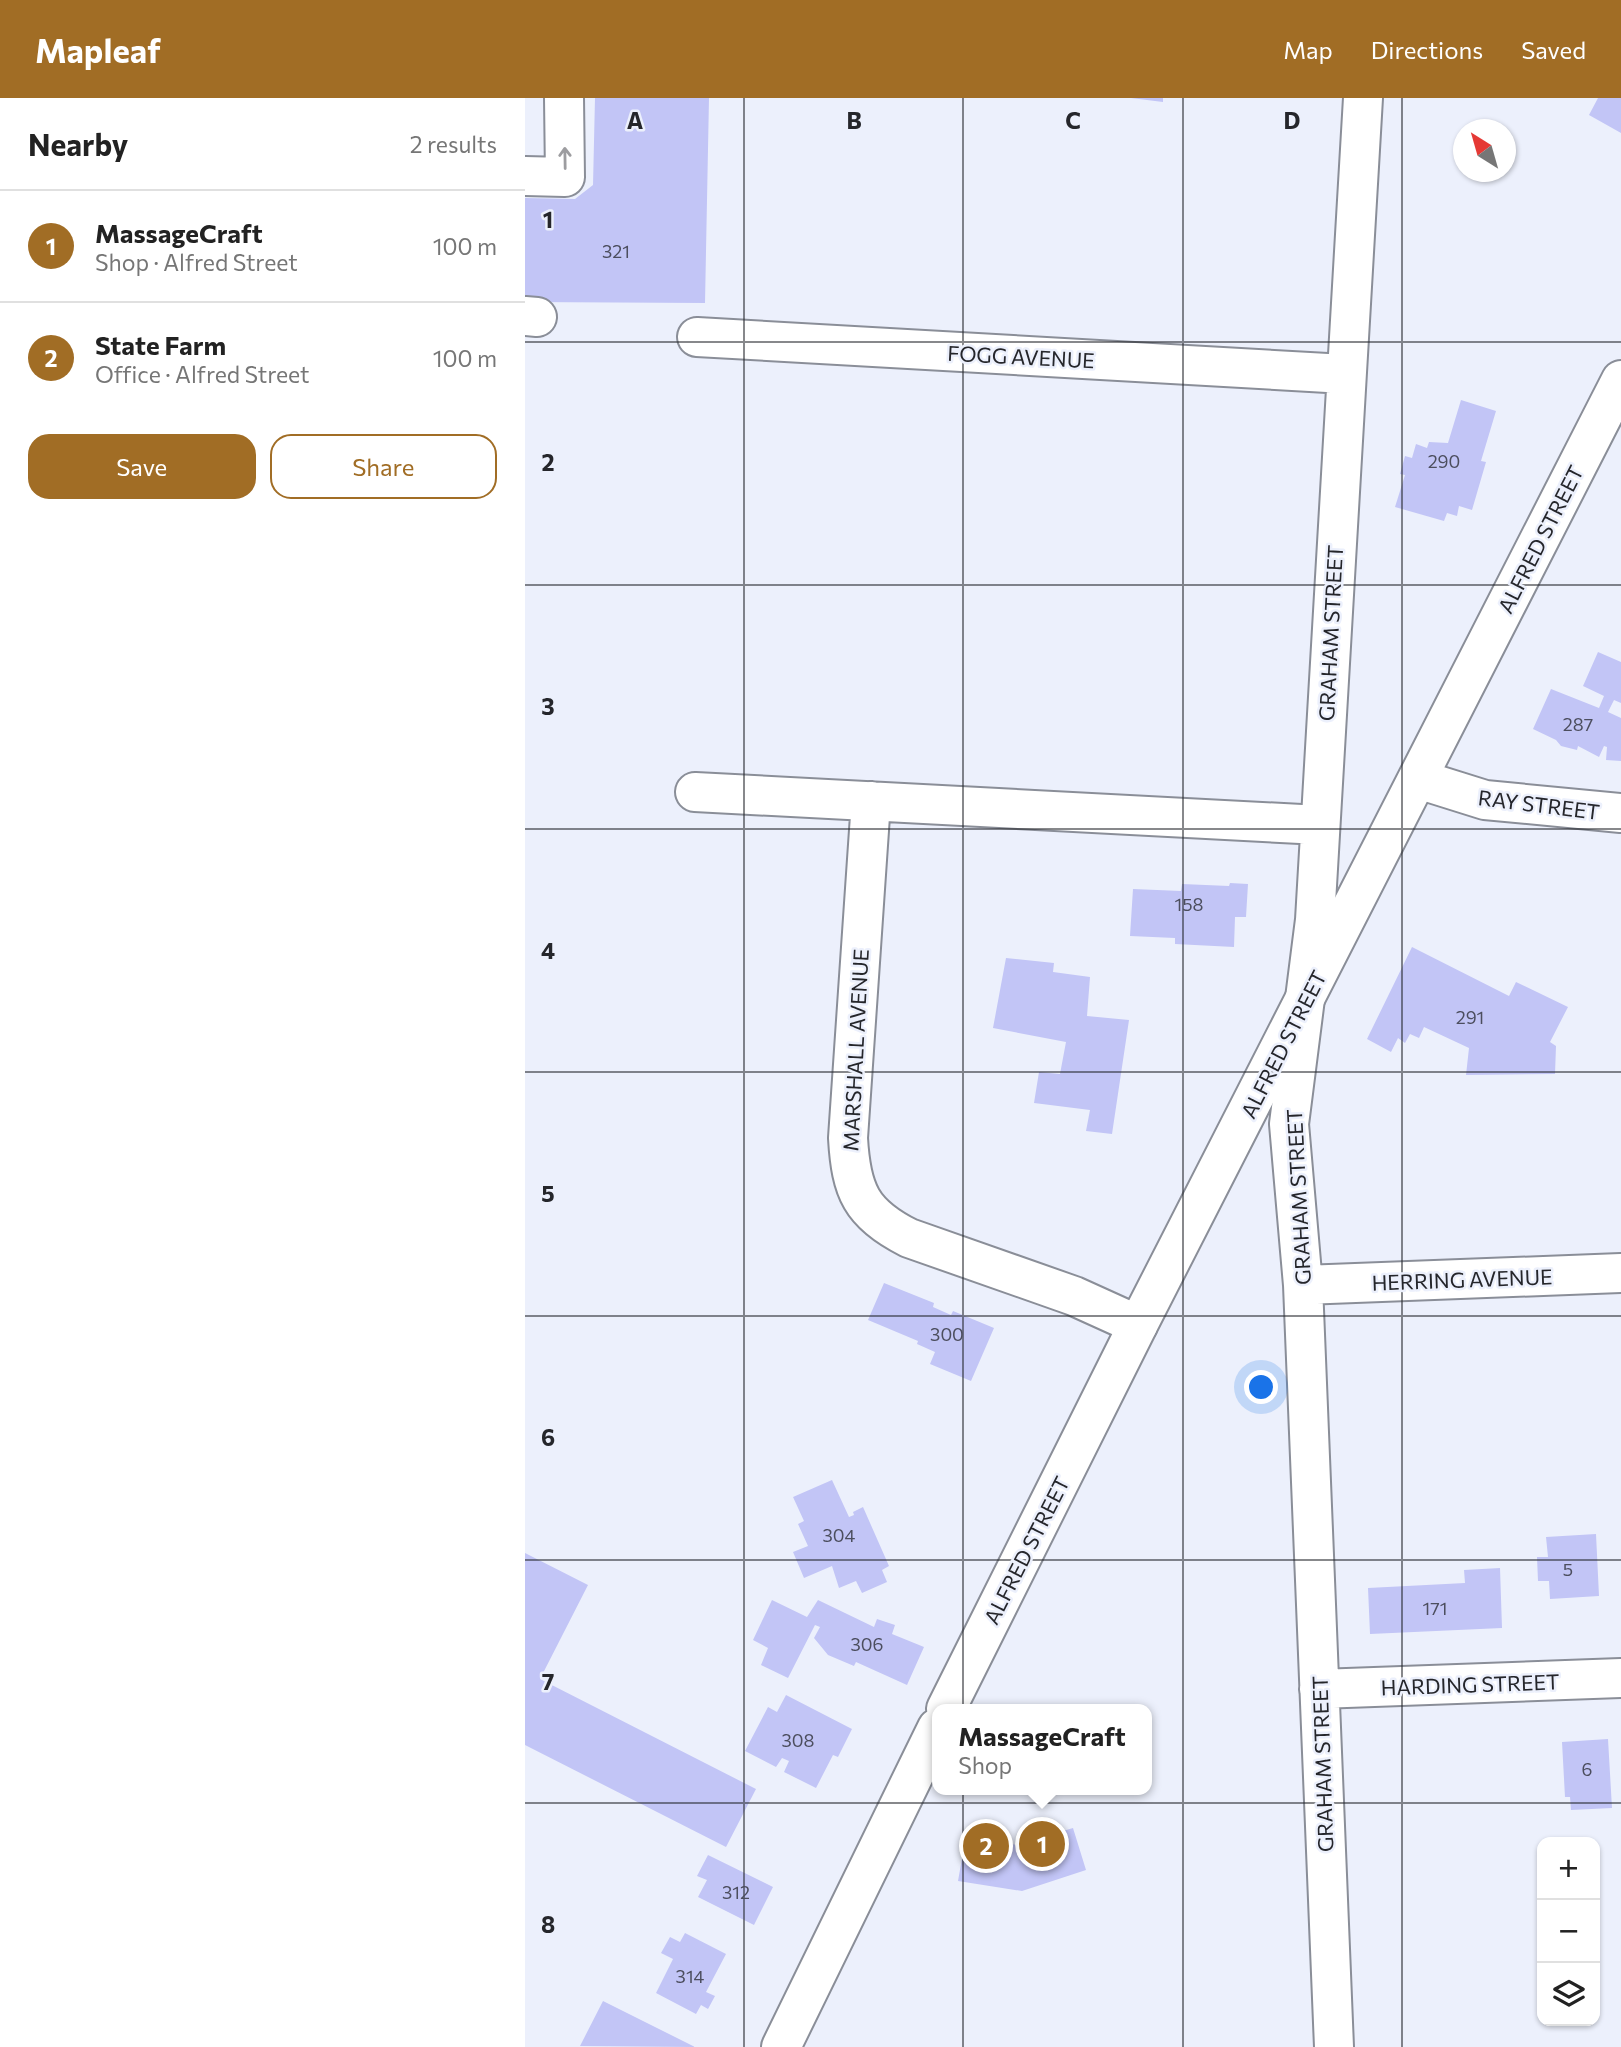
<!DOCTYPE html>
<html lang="en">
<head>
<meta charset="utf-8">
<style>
	:root { --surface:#fff; --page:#f6f6f6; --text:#222; --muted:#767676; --line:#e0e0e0; --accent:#a16d25 }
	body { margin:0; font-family:Commissioner,sans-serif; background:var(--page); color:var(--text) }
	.controls { position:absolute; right:21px; bottom:21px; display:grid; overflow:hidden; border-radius:14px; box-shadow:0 2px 5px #0004 }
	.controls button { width:63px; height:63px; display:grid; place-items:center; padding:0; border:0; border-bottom:2px solid var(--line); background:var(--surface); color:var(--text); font:35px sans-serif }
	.compass { position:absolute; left:928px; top:21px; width:63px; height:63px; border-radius:50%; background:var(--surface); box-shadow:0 2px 5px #0004; rotate:323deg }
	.you { position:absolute; left:737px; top:1290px; width:24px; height:24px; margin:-18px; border:5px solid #fff; border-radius:50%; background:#1a73e8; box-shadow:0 0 0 10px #1a73e833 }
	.badge { display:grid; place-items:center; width:46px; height:46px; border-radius:50%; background:var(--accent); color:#fff; font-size:23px; font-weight:700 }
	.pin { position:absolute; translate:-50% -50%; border:4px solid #fff; box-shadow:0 2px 7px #0006 }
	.popup { position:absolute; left:407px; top:1606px; width:220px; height:91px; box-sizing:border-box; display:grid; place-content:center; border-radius:14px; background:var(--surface); filter:drop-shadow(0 2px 5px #0005); font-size:23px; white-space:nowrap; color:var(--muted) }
	.popup b { font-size:26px; color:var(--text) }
	.popup::after { content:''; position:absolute; left:50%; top:100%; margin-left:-14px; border:14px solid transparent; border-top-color:var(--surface) }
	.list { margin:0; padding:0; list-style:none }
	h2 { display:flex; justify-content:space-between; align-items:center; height:91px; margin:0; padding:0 28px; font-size:30px }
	h2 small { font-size:23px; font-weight:400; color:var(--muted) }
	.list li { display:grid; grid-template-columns:46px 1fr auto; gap:21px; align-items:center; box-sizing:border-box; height:112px; padding:0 28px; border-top:2px solid var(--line) }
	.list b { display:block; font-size:26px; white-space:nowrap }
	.list p { margin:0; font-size:23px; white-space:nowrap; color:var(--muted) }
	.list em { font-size:23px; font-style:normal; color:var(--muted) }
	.actions { display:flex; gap:14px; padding:21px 28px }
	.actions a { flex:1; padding:16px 0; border:2px solid var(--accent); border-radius:21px; text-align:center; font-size:24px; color:var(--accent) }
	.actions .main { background:var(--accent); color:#fff }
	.icon { flex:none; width:38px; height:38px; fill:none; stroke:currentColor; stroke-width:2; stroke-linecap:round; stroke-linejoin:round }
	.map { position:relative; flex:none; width:1096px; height:1949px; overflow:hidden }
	header { display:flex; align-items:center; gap:42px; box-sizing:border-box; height:98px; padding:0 35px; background:var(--accent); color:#fff }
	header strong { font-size:33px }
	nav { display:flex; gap:38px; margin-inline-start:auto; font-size:24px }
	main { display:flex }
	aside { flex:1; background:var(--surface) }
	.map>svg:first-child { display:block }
	.building { fill:#c2c5f6 }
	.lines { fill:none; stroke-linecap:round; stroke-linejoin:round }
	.minor-casing { stroke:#8a8e98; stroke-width:42 }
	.major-casing { stroke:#8a8e98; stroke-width:42 }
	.minor { stroke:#fff; stroke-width:38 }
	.major { stroke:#fff; stroke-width:38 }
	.oneway { stroke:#9d9da0 }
	.grid { fill:none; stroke:#25262b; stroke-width:2; stroke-opacity:0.55 }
	.labels { text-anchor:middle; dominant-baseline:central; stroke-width:5; stroke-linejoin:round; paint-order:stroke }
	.number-label { font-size:18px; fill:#4c4e5e }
	.street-label { font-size:21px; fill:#25262b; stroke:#ecf0fc }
	.grid-label { font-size:23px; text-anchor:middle; font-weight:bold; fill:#25262b; stroke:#ecf0fc; stroke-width:5; stroke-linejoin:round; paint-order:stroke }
</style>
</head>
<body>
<header>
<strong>Mapleaf</strong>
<nav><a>Map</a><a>Directions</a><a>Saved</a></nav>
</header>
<main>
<aside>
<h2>Nearby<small>2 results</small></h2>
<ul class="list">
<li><span class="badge">1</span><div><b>MassageCraft</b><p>Shop · Alfred Street</p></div><em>100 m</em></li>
<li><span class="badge">2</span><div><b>State Farm</b><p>Office · Alfred Street</p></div><em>100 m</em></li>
</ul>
<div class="actions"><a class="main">Save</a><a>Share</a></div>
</aside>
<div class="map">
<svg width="1096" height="1949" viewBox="0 0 1096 1949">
	<rect width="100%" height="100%" fill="#ecf0fc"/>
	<path class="building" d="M 70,0 L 184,0 L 180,205 L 0,204 L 0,100 L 50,101 L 68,87 Z
		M 606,0 L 638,0 L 638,4 Z
		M 1073,0 L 1096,0 L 1096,35 L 1064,17 Z
		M 936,302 L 971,313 L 956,363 L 961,364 L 947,412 L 934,408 L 932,418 L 922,415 L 919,423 L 870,409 L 880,377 L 875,376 L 880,358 L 887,360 L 891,346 L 902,350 L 904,344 L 923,345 Z
		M 1073,554 L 1096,564 L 1096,605 L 1089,602 L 1083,614 L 1096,620 L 1096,663 L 1081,662 L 1082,649 L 1079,648 L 1074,659 L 1053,648 L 1052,652 L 1036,648 L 1031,642 L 1008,631 L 1026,591 L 1074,610 L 1079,598 L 1058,588 Z
		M 705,785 L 723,786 L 721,819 L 710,819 L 709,849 L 650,846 L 650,840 L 605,838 L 608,791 L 656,793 L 657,786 L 704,788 Z
		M 887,849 L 984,898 L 991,884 L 1043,909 L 1025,944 L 1031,948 L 1030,976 L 941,977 L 944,950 L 899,929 L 894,940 L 885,936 L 880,945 L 873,940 L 866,954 L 842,941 Z
		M 481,860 L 529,865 L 528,874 L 565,879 L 562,918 L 604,922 L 587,1036 L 561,1033 L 565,1012 L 509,1005 L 514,974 L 535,976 L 541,944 L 468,930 Z
		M 359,1185 L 409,1205 L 408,1209 L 426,1217 L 428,1213 L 469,1230 L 446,1283 L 405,1266 L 410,1254 L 392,1246 L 393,1243 L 343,1222 Z
		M 307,1382 L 324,1419 L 329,1417 L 328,1414 L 338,1409 L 364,1468 L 357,1472 L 362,1484 L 337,1495 L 331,1483 L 314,1490 L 307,1468 L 279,1480 L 268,1454 L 283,1448 L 273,1426 L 279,1423 L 268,1399 Z
		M 1071,1436 L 1074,1498 L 1025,1501 L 1024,1483 L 1013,1483 L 1012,1459 L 1023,1459 L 1021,1439 Z
		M 0,1455 L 63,1487 L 15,1581 L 231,1691 L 201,1749 L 0,1647 Z
		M 975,1470 L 977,1530 L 845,1536 L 843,1490 L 940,1485 L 939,1472 Z
		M 247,1502 L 282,1519 L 293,1502 L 349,1529 L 352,1521 L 370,1527 L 367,1536 L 399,1549 L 382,1587 L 331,1564 L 329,1568 L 303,1557 L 289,1540 L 295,1529 L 290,1527 L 263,1580 L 236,1567 L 243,1550 L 228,1542 Z
		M 261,1597 L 327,1631 L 313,1659 L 308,1657 L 291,1690 L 259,1674 L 264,1663 L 257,1660 L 251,1669 L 220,1653 L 243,1609 L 252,1614 Z
		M 1083,1641 L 1087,1710 L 1046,1712 L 1045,1699 L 1040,1699 L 1037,1644 Z
		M 548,1730 L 561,1772 L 497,1793 L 433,1783 L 441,1738 L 492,1747 Z
		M 183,1757 L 248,1789 L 229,1827 L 173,1799 L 182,1782 L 172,1778 Z
		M 160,1835 L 201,1856 L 181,1894 L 190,1898 L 183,1911 L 176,1907 L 171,1916 L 131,1895 L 148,1861 L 136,1855 L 145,1839 L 155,1844 Z
		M 78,1903 L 170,1949 L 55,1948 Z"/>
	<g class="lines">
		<g class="minor-casing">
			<path id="minor" d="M 0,78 L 40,79 L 39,0
				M 0,218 L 12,219
				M 172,239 L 820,276
				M 893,681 L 960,702 L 1096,715
				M 170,694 L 795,727
				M 346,703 L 323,1040 C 326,1093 336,1116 384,1140 L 549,1198 L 613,1227
				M 778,1187 L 1096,1175
				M 794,1591 L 1096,1580
				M 809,1949 L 778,1187 L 764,1026 L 790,822 L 838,0"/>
		</g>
		<g class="major-casing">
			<path id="major" d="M 421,1611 L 613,1227 L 1096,282
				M 256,1949 L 412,1630"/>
		</g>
		<use href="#minor" class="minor"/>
		<use href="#major" class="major"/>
	</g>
	<defs><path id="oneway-shaft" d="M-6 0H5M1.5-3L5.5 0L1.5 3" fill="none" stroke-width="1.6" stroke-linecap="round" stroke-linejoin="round" transform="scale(1.75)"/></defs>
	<use class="oneway" href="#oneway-shaft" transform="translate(40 60) rotate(-91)"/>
	<path class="grid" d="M 219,0 L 219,1949M 438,0 L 438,1949M 658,0 L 658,1949M 877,0 L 877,1949M 0,244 L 1096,244M 0,487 L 1096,487M 0,731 L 1096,731M 0,974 L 1096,974M 0,1218 L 1096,1218M 0,1462 L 1096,1462M 0,1705 L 1096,1705"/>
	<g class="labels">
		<g class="number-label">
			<text x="91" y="153">321</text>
			<text x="919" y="363">290</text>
			<text x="1053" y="626">287</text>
			<text x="664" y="806">158</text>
			<text x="945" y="919">291</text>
			<text x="422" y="1236">300</text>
			<text x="314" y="1437">304</text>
			<text x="1043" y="1471">5</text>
			<text x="910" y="1510">171</text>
			<text x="342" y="1546">306</text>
			<text x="273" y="1642">308</text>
			<text x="1062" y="1671">6</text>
			<text x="211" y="1794">312</text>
			<text x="165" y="1878">314</text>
		</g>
		<g class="street-label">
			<text transform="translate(496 258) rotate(3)">FOGG AVENUE</text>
			<text transform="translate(1015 441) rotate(-63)">ALFRED STREET</text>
			<text transform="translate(805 535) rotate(-87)">GRAHAM STREET</text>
			<text transform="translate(1014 706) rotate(7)">RAY STREET</text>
			<text transform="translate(758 946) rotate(-63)">ALFRED STREET</text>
			<text transform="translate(330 952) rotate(-87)">MARSHALL AVENUE</text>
			<text transform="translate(773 1099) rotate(-93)">GRAHAM STREET</text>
			<text transform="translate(937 1181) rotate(-2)">HERRING AVENUE</text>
			<text transform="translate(501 1452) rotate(-63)">ALFRED STREET</text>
			<text transform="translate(945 1586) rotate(-2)">HARDING STREET</text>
			<text transform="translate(797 1666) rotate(-92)">GRAHAM STREET</text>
		</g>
	</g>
	<g class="grid-label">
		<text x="110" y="31">A</text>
		<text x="329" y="31">B</text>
		<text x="548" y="31">C</text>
		<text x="767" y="31">D</text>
		<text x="23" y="130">1</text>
		<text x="23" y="373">2</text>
		<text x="23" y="617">3</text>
		<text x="23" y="861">4</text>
		<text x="23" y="1104">5</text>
		<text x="23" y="1348">6</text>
		<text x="23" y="1592">7</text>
		<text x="23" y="1835">8</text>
	</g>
</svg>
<div class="controls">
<button>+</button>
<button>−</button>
<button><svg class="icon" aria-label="layers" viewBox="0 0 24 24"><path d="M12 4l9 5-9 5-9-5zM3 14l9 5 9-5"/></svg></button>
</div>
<svg class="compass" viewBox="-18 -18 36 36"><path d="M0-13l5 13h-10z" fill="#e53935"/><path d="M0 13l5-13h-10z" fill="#767676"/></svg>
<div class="you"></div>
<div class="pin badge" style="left:517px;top:1746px">1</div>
<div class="popup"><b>MassageCraft</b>Shop</div>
<div class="pin badge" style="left:461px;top:1748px">2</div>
</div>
</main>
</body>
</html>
